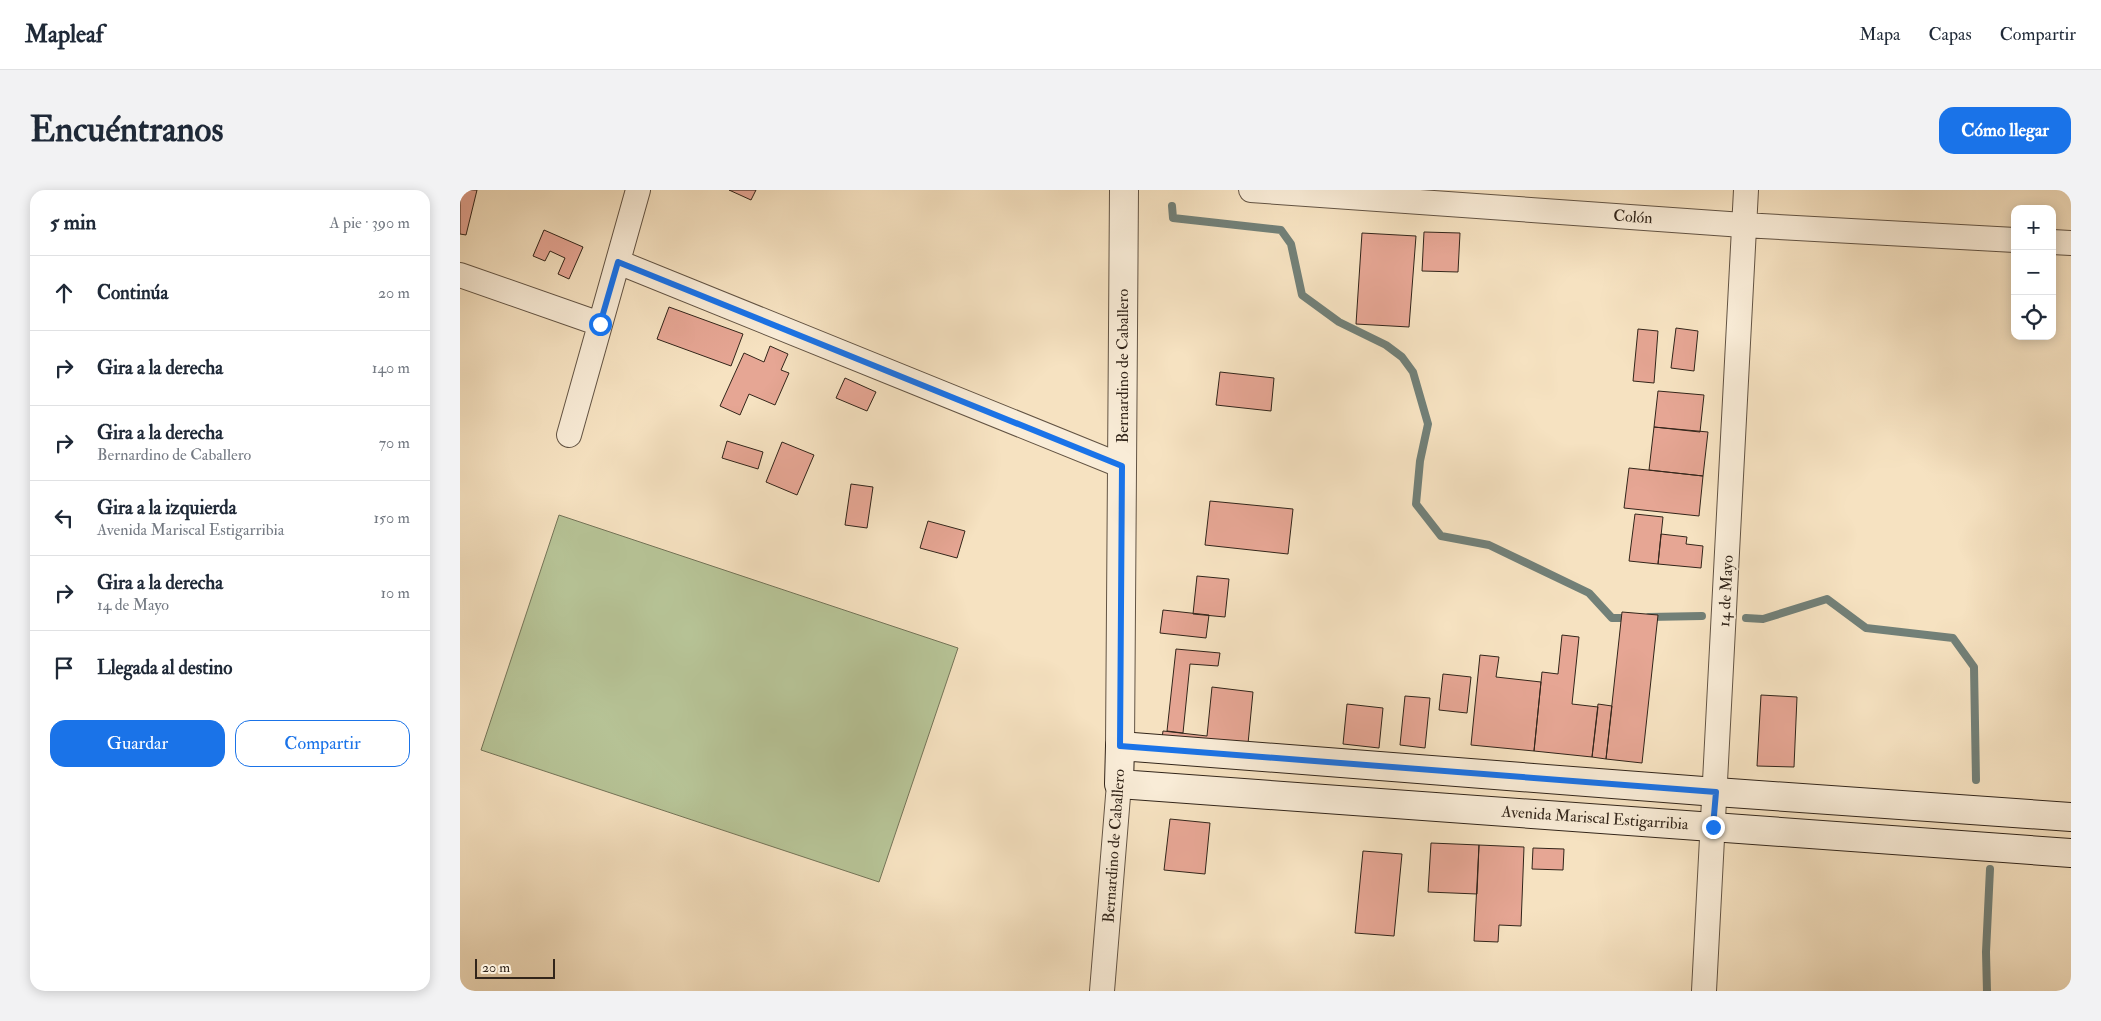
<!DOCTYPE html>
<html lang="es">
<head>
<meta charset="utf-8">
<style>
	:root { --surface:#fff; --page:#f2f2f3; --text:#1f2937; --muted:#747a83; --line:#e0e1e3; --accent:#1a73e8 }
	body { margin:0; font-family:"IM FELL Double Pica",serif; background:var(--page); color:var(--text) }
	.controls { position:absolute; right:15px; top:15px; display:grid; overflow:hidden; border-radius:10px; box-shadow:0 2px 12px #0003 }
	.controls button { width:45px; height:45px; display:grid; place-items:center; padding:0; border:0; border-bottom:1px solid var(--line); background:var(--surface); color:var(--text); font:25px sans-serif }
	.scale { position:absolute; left:15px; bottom:12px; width:80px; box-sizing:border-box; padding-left:5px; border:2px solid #32251a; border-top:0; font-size:14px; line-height:18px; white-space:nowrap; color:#32251a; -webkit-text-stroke:4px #f9ecd7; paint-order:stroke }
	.stop { position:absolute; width:15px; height:15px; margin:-11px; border:4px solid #1a73e8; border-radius:50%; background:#fff }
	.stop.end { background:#1a73e8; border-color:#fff; box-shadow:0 1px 5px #0008 }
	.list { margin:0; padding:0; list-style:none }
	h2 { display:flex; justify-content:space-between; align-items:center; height:65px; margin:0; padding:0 20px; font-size:21px }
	h2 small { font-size:16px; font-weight:400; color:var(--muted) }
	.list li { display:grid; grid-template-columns:32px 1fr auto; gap:15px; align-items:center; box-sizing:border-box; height:75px; padding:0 20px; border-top:1px solid var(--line) }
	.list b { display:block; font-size:19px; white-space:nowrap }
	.list p { margin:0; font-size:16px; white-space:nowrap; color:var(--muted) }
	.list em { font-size:16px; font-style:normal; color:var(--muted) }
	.actions { display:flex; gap:10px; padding:15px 20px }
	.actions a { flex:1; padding:11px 0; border:1px solid var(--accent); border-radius:15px; text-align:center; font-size:18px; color:var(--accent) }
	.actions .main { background:var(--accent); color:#fff }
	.icon { flex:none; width:28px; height:28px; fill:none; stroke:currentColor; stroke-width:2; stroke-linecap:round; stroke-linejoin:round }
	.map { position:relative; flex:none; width:1611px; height:801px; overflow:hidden; border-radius:15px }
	header { display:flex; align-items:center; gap:30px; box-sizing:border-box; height:70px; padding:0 25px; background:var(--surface); border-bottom:1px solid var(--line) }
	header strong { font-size:24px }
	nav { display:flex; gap:28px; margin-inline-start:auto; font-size:18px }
	.intro { display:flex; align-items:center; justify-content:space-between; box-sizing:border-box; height:120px; padding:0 30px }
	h1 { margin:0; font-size:35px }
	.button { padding:12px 22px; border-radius:15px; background:var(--accent); color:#fff; font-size:18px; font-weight:700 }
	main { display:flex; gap:30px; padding:0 30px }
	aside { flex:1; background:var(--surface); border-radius:15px; box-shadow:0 2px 12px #0003 }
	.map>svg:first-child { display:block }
	.green { fill:#b7c497; stroke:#747458 }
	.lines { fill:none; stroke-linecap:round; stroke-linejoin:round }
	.stream { stroke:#728078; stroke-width:8 }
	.building { fill:#e6a694; stroke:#32251a }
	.minor-casing { stroke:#635444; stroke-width:26 }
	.tertiary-casing { stroke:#635444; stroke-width:30 }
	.secondary-casing { stroke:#32251a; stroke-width:30 }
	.minor { stroke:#f9ecd7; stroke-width:24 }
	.tertiary { stroke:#f9ecd7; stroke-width:28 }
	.secondary { stroke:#f9ecd7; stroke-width:28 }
	.route { stroke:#1a73e8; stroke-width:6 }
	.labels { text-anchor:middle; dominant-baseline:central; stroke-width:4; stroke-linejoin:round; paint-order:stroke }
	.street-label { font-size:16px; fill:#32251a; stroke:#f9ecd7 }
</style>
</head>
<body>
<header>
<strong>Mapleaf</strong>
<nav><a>Mapa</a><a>Capas</a><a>Compartir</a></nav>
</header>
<div class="intro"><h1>Encuéntranos</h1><a class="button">Cómo llegar</a></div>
<main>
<aside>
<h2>5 min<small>A pie · 390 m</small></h2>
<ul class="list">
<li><svg class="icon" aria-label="ahead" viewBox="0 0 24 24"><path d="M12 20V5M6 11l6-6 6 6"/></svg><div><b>Continúa</b></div><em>20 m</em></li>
<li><svg class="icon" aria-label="right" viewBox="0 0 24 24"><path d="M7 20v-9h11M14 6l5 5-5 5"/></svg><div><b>Gira a la derecha</b></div><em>140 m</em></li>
<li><svg class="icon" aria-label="right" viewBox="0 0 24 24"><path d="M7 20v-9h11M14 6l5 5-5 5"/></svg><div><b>Gira a la derecha</b><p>Bernardino de Caballero</p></div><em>70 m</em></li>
<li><svg class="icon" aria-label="left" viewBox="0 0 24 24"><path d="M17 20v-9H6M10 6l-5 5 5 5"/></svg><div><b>Gira a la izquierda</b><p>Avenida Mariscal Estigarribia</p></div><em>150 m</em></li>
<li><svg class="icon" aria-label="right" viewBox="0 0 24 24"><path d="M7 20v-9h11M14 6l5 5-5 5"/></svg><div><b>Gira a la derecha</b><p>14 de Mayo</p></div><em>10 m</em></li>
<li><svg class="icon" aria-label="arrive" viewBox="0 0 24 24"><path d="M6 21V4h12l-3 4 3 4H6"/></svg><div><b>Llegada al destino</b></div></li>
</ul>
<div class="actions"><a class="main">Guardar</a><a>Compartir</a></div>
</aside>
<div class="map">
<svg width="1611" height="801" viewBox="0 0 1611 801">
	<rect width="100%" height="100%" fill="#f6e2c1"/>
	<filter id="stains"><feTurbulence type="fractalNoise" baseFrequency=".004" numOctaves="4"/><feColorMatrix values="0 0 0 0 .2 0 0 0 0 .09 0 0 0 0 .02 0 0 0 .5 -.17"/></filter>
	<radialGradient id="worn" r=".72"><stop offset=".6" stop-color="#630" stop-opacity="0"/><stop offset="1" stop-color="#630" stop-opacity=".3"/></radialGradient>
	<path class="green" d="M 99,325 L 498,458 L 419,692 L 21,560 Z"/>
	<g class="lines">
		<path class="stream" d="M 712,16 L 713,28 L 821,40 L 831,54 L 842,105 L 879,132 L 926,155 L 942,167 L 953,182 L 968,234 L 960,271 L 956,314 L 981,346 L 1029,355 L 1129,403 L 1152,428 L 1170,428
			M 1189,427 L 1242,426
			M 1286,428 L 1303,429 L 1367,409 L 1406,438 L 1493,448 L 1514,477 L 1516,590
			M 1527,801 L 1526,762 L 1530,679"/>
	</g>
	<path class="building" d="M 0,0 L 17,0 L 6,45 L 0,44 Z
		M 269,0 L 296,0 L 291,10 Z
		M 84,40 L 123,57 L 109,89 L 98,84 L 105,68 L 90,61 L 85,71 L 73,66 Z
		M 964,42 L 1000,43 L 998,82 L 962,81 Z
		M 902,43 L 956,46 L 949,137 L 896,134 Z
		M 209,117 L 283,144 L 271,176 L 197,149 Z
		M 1216,138 L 1238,141 L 1234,181 L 1211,178 Z
		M 1178,139 L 1198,141 L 1194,193 L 1173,191 Z
		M 310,156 L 328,164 L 321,180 L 329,183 L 315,215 L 289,204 L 280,225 L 260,216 L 284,163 L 304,172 Z
		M 760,182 L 814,188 L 811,221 L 756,215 Z
		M 385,188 L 416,202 L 407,221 L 376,208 Z
		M 1198,201 L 1244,205 L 1240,242 L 1194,237 Z
		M 1194,237 L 1248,242 L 1243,286 L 1189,280 Z
		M 267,251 L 303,262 L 298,279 L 262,268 Z
		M 322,252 L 354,265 L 337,305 L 306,292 Z
		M 1169,278 L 1243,286 L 1239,326 L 1164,318 Z
		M 391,294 L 413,297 L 407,338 L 385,335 Z
		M 750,311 L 833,319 L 828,364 L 745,355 Z
		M 1175,324 L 1203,327 L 1198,374 L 1169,371 Z
		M 468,331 L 505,341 L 497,368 L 460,358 Z
		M 1201,344 L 1227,347 L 1226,354 L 1243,356 L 1241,378 L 1198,374 Z
		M 737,386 L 769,389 L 765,427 L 733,424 Z
		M 703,420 L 749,425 L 746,448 L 700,443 Z
		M 1162,422 L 1198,425 L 1182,573 L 1146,569 Z
		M 1102,445 L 1119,447 L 1112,514 L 1138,517 L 1132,567 L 1074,561 L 1082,482 L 1098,484 Z
		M 716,459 L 760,463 L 758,476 L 730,474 L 723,543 L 707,541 Z
		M 1020,465 L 1039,467 L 1036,487 L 1081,492 L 1074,561 L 1011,555 Z
		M 983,484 L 1011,487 L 1007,523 L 979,520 Z
		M 752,497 L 793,502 L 787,564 L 701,555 L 703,541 L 747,546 Z
		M 1301,505 L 1337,507 L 1334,577 L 1297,576 Z
		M 945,506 L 970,508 L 965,558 L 940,555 Z
		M 887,514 L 923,518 L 919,558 L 883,554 Z
		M 1138,514 L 1152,516 L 1146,569 L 1132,567 Z
		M 710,629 L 750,633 L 745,684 L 704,680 Z
		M 971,653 L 1019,655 L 1017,704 L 968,702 Z
		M 1019,655 L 1064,657 L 1061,736 L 1039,735 L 1038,752 L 1014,751 Z
		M 1073,658 L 1104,659 L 1103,680 L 1072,679 Z
		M 903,661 L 942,664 L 934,746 L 895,743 Z"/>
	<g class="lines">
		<g class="minor-casing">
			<path id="minor" d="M 791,0 L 1283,35 L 1555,50
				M 1592,52 L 1611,53
				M 158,72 L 662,276
				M 0,85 L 140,134
				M 109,245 L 178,0
				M 642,801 L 659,594
				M 1244,801 L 1286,0"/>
		</g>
		<g class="tertiary-casing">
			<path id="tertiary" d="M 660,556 L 664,0"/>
		</g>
		<g class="secondary-casing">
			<path id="secondary" d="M 1611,627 L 1256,602 L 660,556 L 659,594 L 1611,663"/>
		</g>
		<use href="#minor" class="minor"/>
		<use href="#tertiary" class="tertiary"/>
		<use href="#secondary" class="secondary"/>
	</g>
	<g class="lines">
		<path class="route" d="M 140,134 L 158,72 L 662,276 L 660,556 L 1256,602 L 1253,637"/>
	</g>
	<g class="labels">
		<g class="street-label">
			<text transform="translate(1173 27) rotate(4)">Colón</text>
			<text transform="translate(663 176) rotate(-90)">Bernardino de Caballero</text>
			<text transform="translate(1266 401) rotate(-87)">14 de Mayo</text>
			<text transform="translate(1135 628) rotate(4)">Avenida Mariscal Estigarribia</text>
			<text transform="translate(654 656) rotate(-86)">Bernardino de Caballero</text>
		</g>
	</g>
	<rect width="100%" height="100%" filter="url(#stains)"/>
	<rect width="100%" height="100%" fill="url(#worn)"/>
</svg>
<div class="controls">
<button>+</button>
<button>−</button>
<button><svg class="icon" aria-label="locate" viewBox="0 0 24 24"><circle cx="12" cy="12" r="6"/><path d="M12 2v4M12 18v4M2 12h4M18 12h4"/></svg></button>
</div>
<div class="scale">20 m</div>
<div class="stop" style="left:140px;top:134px"></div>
<div class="stop end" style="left:1253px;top:637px"></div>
</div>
</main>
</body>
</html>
